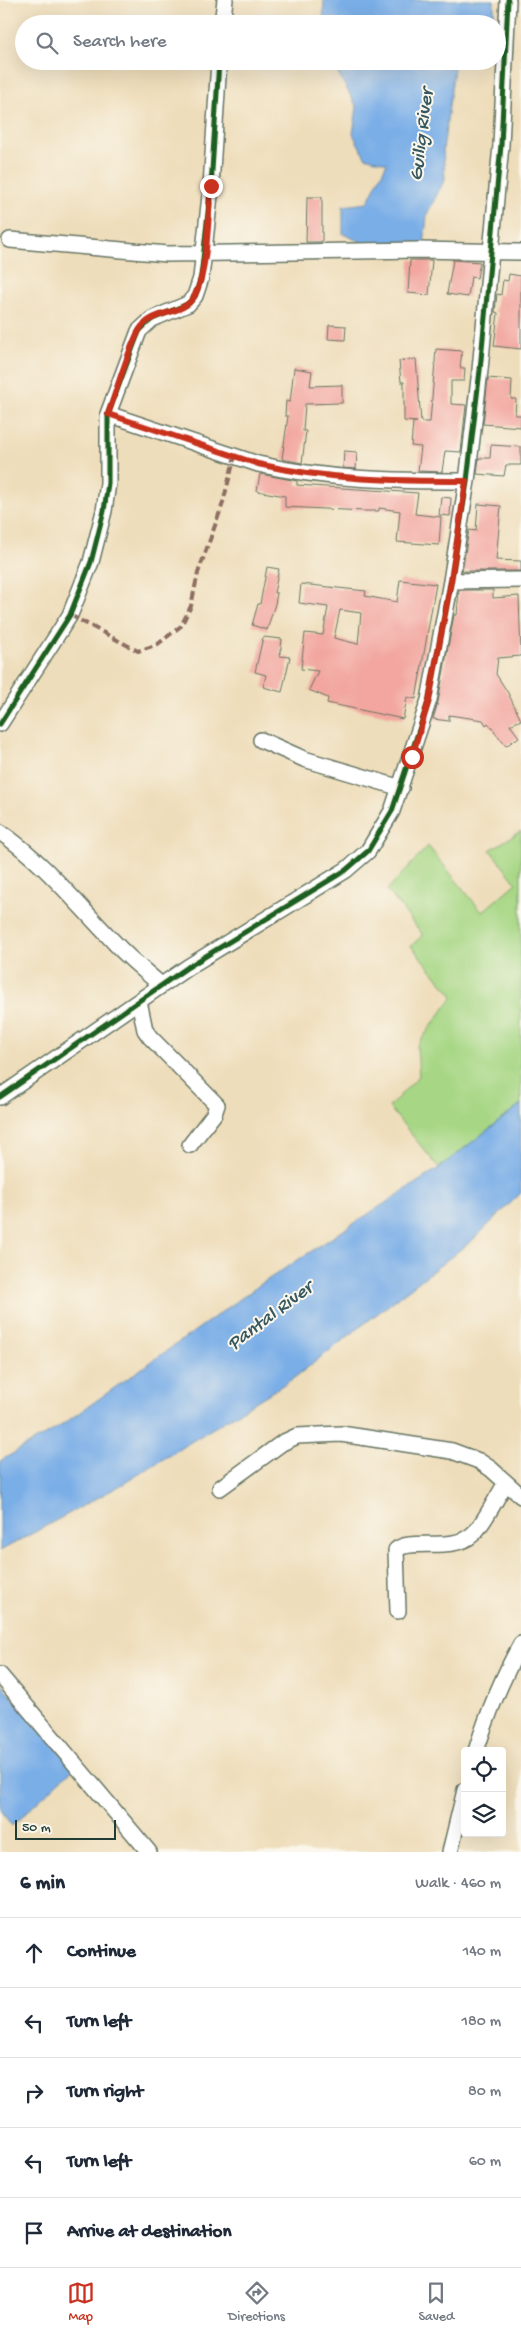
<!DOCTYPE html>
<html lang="en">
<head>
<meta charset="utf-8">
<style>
	:root { --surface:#fff; --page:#f2f2f3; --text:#1f2937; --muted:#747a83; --line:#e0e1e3; --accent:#c8321e }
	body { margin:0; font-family:"Gochi Hand",sans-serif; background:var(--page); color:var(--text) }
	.controls { position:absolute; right:15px; bottom:15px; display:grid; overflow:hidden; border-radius:5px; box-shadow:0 5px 20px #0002 }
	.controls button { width:45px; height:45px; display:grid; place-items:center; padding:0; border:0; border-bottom:1px solid var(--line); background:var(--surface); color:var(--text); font:25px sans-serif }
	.scale { position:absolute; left:15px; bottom:12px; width:101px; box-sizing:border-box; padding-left:5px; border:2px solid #1f3d34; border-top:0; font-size:14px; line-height:18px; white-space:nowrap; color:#1f3d34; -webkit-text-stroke:4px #fbf7ec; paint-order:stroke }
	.stop { position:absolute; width:15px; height:15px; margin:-11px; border:4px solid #c8321e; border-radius:50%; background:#fff }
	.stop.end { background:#c8321e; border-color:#fff; box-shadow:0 1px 5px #0008 }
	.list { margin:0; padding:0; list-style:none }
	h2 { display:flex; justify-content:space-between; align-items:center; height:65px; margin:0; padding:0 20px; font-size:21px }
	h2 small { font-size:16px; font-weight:400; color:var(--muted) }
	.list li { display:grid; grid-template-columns:32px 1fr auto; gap:15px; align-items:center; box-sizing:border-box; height:70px; padding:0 20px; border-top:1px solid var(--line) }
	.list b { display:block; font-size:19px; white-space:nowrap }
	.list em { font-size:16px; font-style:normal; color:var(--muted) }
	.icon { flex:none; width:28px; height:28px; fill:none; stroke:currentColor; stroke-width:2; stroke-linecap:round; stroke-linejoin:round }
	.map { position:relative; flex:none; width:521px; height:1852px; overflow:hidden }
	.search { position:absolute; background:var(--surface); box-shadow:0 5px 20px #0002; left:15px; right:15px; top:15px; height:55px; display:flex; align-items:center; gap:12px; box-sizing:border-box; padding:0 18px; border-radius:28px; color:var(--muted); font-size:19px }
	.sheet { height:415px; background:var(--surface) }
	nav { display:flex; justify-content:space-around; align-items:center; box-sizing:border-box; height:70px; border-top:1px solid var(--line); background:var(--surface); font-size:14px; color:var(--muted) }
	nav a { display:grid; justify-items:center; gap:2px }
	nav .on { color:var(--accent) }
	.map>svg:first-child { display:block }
	.green { fill:#a7d785; stroke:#638a5c }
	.water { fill:#7aaee7; stroke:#4c768e }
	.building { fill:#f2a69f; fill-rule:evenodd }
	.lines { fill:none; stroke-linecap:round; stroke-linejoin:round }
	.minor-casing { stroke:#677563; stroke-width:18 }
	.minor { stroke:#fff; stroke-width:15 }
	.quiet { stroke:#8d6e63; stroke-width:4; stroke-dasharray:8 4; stroke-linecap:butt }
	.cycleway-casing { stroke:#fbf7ec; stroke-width:8 }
	.cycleway { stroke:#1b5e20; stroke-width:5 }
	.route { stroke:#c8321e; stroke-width:6 }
	.labels { text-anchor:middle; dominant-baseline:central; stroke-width:4; stroke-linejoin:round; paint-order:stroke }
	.water-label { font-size:20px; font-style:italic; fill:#365961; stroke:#fbf7ec }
</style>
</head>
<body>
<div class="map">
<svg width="521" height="1852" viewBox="0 0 521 1852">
	<rect width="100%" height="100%" fill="#fbf7ec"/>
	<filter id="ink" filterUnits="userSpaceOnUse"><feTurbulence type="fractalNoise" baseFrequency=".02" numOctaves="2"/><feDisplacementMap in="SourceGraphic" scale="10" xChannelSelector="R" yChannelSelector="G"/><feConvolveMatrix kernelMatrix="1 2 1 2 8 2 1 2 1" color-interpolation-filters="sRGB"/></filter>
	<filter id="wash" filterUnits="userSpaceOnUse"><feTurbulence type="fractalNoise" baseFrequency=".0096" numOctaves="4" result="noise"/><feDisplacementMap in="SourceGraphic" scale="20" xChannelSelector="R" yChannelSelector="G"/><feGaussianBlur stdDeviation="1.12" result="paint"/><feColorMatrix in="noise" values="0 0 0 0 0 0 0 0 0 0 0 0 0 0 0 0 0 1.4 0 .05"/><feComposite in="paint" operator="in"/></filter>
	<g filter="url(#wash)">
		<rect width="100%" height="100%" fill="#eeddba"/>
		<path class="green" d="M 521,831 L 521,1104 L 439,1168 L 389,1107 L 419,1076 L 417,1046 L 453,996 L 411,946 L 423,935 L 387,890 L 428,846 L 482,912 L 516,883 L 490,850 Z"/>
		<path class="water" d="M 324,0 L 494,0 L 494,18 L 462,24 L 323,24 Z
			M 331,61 L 455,61 L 443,150 L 445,179 L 427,214 L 424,246 L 370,246 L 343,234 L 343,206 L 367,203 L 387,163 L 365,157 L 353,134 L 357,107 Z
			M 521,1104 L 521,1193 L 474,1239 L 294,1378 L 123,1484 L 0,1551 L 0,1461 L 59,1427 L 264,1282 L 439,1168 Z
			M 0,1683 L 74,1768 L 12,1826 L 0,1810 Z"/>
		<g id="blocks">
			<path class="building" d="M 307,197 L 322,197 L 322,242 L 306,242 Z
				M 410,260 L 432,260 L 429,295 L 408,293 Z
				M 453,260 L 480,262 L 477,278 L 471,277 L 468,297 L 447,294 Z
				M 509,274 L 521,276 L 521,349 L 494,346 L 498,313 L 495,312 L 497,294 L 501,295 L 503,280 L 508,281 Z
				M 329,325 L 346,326 L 345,340 L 328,339 Z
				M 436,349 L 462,351 L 460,368 L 465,368 L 464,381 L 451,381 L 451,404 L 466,405 L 461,452 L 445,451 L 442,472 L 418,471 L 421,447 L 411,446 L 413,422 L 417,422 L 404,421 L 404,382 L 401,382 L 399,361 L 416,359 L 421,422 L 430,422 Z
				M 294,368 L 312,371 L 310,386 L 342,385 L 342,403 L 305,404 L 303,431 L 306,431 L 302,463 L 282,459 L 288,416 L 285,416 L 286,401 L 290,402 Z
				M 488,378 L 512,380 L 511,399 L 516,399 L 515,415 L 521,415 L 521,427 L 483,424 Z
				M 491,445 L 521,447 L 521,465 L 506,465 L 504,476 L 477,474 L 479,458 L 490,458 Z
				M 344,451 L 357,452 L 356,469 L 343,468 Z
				M 260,474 L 297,481 L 297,485 L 418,493 L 415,514 L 441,517 L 439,545 L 397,542 L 400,511 L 379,508 L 379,511 L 364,511 L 285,507 L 285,496 L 257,491 Z
				M 441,497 L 451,498 L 450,516 L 439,515 Z
				M 478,504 L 501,506 L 496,560 L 521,561 L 521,571 L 462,571 L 469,530 L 476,531 Z
				M 267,567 L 279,569 L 274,593 L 277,593 L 275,604 L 267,630 L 252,625 L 258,604 L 260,604 Z
				M 400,580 L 436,584 L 416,699 L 407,697 L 403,719 L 327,703 L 328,698 L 309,690 L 318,671 L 301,669 L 305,633 L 323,635 L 328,607 L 299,603 L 301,584 L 366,591 L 365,596 L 397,602 ZM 340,610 L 361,613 L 358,644 L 334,638 Z
				M 459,590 L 493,590 L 493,598 L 519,596 L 521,656 L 498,658 L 496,674 L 508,693 L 521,720 L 510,725 L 519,737 L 506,746 L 488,723 L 486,725 L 483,720 L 449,715 L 449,721 L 433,719 L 438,702 L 454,615 L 457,615 Z
				M 263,637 L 282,639 L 280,656 L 290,657 L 282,692 L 263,687 L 266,675 L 255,672 Z"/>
		</g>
	</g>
	<g filter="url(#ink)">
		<use href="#blocks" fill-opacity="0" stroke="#677563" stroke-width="1"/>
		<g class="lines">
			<g class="minor-casing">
				<path id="minor" d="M 222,24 L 225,0
					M 10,240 L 167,254 L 419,250 L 521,252
					M 108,414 L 258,464 C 327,480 396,481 467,481
					M 451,581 L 521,580
					M 0,724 L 70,615 L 91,562 L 104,511 L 108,483 L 108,414 L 139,331 L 152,319 L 188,304 L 195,296 L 201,278 L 211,186 L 219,61
					M 261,740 L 304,759 L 401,788
					M 0,832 C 43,861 77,904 113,941 C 127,957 145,971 161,985
					M 139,1001 L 145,1030 L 150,1037 L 217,1105 L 214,1114 L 190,1145
					M 0,1097 L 188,967 L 346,870 L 368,851 L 392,811 L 429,700 L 451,581 L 467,481 L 480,370 L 501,145 L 508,0
					M 220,1488 L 282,1443 L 297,1436 L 341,1434 L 452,1451 L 479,1461 L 491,1469 L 521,1496
					M 398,1611 L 396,1550 C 410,1537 453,1553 473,1534 C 484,1524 497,1496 506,1483
					M 0,1675 L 149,1852
					M 476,1751 C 488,1713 502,1678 521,1644
					M 450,1852 L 465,1790"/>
			</g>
			<use href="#minor" class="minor"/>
			<path class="quiet" d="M 70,615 L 138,651 L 158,644 L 181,626 L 191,606 L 198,573 L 222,506 L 235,456"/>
			<g class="cycleway-casing">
				<path id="cycleway" d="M 0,724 L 70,615 L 91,562 L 104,511 L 108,483 L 108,414 L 139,331 L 152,319 L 188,304 L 195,296 L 201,278 L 211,186 L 219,61
					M 0,1097 L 188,967 L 346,870 L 368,851 L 392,811 L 429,700 L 451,581 L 467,481 L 480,370 L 501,145 L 508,0"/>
			</g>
			<use href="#cycleway" class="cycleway"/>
		</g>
	</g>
	<g class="lines" filter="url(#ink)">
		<path class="route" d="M 211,186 C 208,214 208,271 195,295 C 185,315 157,310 143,325 C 132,336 115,396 108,414 L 258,464 C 327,480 396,481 466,481 L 451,581 L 429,700 L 412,757"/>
	</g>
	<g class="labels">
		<g class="water-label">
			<text transform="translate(423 135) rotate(-83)">Guilig River</text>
			<text transform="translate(271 1317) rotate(-37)">Pantal River</text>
		</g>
	</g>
</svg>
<div class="controls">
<button><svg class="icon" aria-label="locate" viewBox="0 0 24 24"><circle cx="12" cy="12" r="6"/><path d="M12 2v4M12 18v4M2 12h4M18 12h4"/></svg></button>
<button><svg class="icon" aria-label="layers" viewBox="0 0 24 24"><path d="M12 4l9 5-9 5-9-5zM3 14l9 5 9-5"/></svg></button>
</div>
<div class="scale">50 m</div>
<div class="stop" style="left:412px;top:757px"></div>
<div class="stop end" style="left:211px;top:186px"></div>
<div class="search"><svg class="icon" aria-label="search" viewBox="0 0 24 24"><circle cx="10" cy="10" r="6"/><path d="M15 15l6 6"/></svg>Search here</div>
</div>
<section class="sheet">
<h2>6 min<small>Walk · 460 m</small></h2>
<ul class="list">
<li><svg class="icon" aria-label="ahead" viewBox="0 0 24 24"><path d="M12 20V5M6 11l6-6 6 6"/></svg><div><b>Continue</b></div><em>140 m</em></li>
<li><svg class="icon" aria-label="left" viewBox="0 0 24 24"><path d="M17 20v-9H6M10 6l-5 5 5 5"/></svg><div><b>Turn left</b></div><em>180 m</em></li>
<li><svg class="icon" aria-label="right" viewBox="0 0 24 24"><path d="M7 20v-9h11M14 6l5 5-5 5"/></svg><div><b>Turn right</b></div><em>80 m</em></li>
<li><svg class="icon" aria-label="left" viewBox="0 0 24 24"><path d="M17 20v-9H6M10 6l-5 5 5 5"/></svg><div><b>Turn left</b></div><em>60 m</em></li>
<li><svg class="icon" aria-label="arrive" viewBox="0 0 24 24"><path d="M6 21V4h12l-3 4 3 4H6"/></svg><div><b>Arrive at destination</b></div></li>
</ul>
</section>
<nav>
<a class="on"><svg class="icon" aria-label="map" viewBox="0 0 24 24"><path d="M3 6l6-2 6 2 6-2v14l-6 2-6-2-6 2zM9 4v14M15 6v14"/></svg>Map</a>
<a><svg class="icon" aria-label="directions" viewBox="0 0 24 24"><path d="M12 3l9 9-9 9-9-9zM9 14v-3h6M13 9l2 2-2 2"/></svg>Directions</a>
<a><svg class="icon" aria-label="saved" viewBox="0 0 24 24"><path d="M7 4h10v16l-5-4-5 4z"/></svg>Saved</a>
</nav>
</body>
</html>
